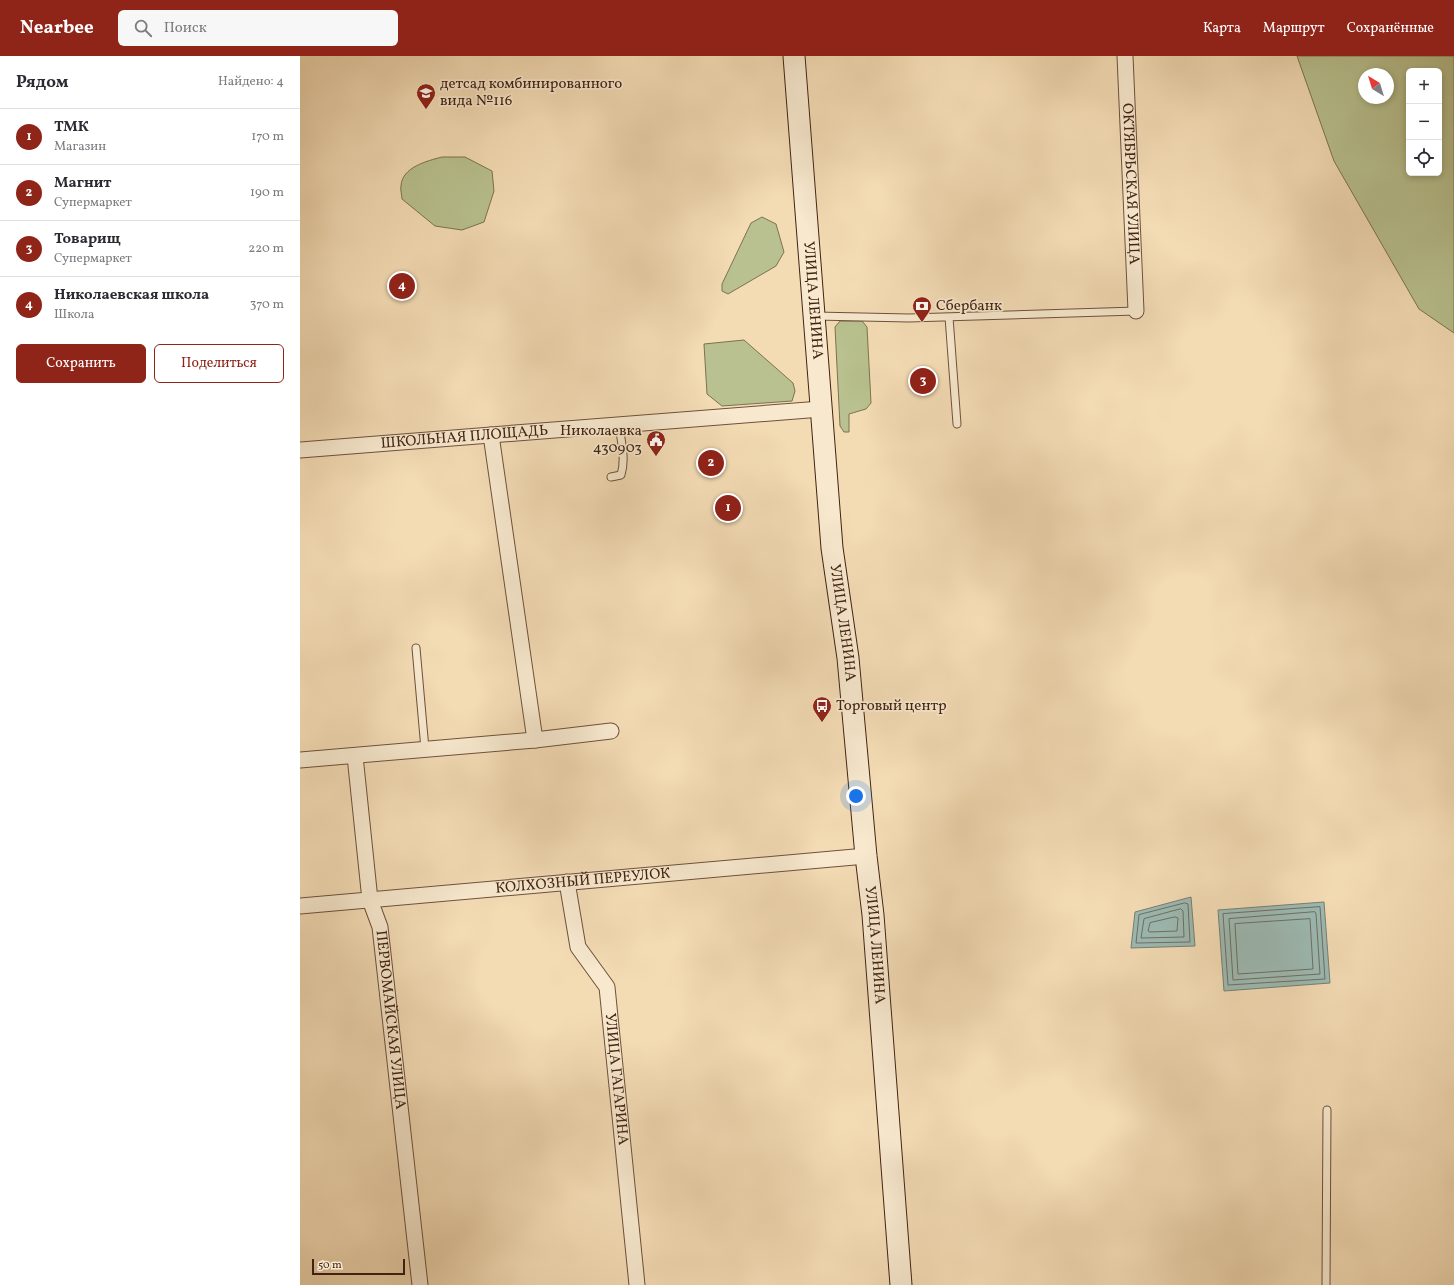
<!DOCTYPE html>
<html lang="ru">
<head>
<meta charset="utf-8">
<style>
	:root { --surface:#fff; --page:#f7f7f7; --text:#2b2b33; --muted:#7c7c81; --line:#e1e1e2; --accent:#8f2418 }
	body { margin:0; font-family:Vollkorn,serif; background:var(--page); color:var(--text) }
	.controls { position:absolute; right:12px; top:12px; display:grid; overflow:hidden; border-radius:6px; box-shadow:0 2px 6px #0003 }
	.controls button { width:36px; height:36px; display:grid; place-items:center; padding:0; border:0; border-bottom:1px solid var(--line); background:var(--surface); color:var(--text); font:20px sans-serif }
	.compass { position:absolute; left:1058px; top:12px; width:36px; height:36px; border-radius:50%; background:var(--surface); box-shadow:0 2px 6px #0003; rotate:322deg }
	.scale { position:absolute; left:12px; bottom:10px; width:93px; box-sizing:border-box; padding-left:4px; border:2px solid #422313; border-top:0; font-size:11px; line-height:14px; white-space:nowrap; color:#422313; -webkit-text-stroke:3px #f7e8ce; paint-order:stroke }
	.you { position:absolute; left:556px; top:740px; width:14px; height:14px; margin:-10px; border:3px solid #fff; border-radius:50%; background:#1a73e8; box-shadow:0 0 0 6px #1a73e833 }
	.badge { display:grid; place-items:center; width:26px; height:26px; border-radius:50%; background:var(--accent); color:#fff; font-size:13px; font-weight:700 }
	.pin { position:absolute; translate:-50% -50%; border:2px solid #fff; box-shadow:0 1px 4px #0006 }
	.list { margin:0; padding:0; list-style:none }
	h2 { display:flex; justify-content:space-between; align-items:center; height:52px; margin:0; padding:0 16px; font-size:17px }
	h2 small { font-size:13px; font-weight:400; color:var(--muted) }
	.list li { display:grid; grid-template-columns:26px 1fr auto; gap:12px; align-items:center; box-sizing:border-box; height:56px; padding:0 16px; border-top:1px solid var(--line) }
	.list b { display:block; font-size:15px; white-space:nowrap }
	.list p { margin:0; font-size:13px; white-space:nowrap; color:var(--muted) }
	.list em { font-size:13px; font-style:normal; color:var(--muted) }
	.actions { display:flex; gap:8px; padding:12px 16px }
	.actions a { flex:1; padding:9px 0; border:1px solid var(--accent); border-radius:6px; text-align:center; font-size:14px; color:var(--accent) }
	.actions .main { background:var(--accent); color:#fff }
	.icon { flex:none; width:22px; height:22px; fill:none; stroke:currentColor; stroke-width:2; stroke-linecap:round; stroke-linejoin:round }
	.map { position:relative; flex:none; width:1154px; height:1229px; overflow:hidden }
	header { display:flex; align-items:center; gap:24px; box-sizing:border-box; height:56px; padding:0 20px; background:var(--accent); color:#fff }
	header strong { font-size:19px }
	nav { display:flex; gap:22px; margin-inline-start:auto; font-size:14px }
	.search { width:280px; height:36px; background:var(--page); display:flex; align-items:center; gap:10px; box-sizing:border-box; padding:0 14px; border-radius:6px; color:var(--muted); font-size:15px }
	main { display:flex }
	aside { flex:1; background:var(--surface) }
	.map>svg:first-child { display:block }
	.green { fill:#b8c18f; stroke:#7d7251; fill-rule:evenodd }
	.water { fill:#9cbab3; stroke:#787e73 }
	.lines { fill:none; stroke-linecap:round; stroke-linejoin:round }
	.shore { stroke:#6f6e63; stroke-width:1 }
	.lane-casing { stroke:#6e513b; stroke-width:9 }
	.street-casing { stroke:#6e513b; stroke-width:17 }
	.secondary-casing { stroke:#422313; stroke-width:23 }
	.lane { stroke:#f7e8ce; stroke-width:7 }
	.street { stroke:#f7e8ce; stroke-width:15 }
	.secondary { stroke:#f7e8ce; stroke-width:21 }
	.labels { text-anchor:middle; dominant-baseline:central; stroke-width:3.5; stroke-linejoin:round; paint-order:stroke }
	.poi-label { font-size:15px; fill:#422313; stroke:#f7e8ce; text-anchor:start }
	.street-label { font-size:15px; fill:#422313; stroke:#f7e8ce }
</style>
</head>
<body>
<header>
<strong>Nearbee</strong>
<div class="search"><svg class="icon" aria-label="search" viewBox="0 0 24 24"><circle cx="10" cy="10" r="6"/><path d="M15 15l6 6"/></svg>Поиск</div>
<nav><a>Карта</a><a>Маршрут</a><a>Сохранённые</a></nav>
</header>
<main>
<aside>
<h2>Рядом<small>Найдено: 4</small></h2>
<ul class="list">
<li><span class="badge">1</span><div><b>ТМК</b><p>Магазин</p></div><em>170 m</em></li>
<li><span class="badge">2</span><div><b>Магнит</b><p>Супермаркет</p></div><em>190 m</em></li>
<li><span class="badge">3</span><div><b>Товарищ</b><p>Супермаркет</p></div><em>220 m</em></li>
<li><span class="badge">4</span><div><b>Николаевская школа</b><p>Школа</p></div><em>370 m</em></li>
</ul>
<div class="actions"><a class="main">Сохранить</a><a>Поделиться</a></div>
</aside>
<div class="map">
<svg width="1154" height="1229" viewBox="0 0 1154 1229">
	<rect width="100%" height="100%" fill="#f3dbb4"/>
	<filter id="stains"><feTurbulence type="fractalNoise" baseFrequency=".005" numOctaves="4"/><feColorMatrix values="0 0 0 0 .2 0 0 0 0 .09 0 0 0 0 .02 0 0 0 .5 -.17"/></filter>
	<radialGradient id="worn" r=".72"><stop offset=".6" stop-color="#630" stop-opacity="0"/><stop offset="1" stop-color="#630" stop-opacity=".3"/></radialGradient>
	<path class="green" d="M 997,0 L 1154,0 L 1154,277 L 1119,253 L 1034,105 ZM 1109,15 L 1139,15 L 1139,117 L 1109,117 ZM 1064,18 L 1088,18 L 1088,42 L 1064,42 Z
		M 142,101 L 165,101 L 192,115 L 194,135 L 184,166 L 162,174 L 135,170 L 102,143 C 102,139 100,134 101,130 C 102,111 127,105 142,101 Z
		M 462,161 L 476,168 L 484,196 L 476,210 L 428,238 L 422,235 L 422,228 L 451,167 Z
		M 540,265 L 562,265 L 567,271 L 571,347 L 566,353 L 549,358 L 549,376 L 544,376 L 540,370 L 535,271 Z
		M 444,284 L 493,327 L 495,335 L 492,345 L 422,350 L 407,338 L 404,288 Z"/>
	<path class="water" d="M 891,841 L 895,890 L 831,892 L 835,856 Z
		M 1024,846 L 1030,927 L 924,935 L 918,854 Z"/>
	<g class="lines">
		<path class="shore" d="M 885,847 L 888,848 L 890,886 L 836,887 L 839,859 Z
			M 1020,851 L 1025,923 L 928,929 L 923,858 Z
			M 881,853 L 883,855 L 884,881 L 841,882 L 844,863 Z
			M 1015,856 L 1016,858 L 1020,918 L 933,924 L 929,863 Z
			M 875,861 L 878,862 L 877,875 L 850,876 L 848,875 L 850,867 Z
			M 1010,863 L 1013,913 L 938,918 L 935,868 Z"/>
		<g class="lane-casing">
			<path id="lane" d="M 515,260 L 609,262 L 836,255
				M 649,261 L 657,368
				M 311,421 L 321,419 C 326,403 321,385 319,369
				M 116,592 L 125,693
				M 1026,1229 L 1027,1054"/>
		</g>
		<g class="street-casing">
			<g id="street">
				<path id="s1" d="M 825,0 L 836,255"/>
				<path d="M 191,379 L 235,684"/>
				<path id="s2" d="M 0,394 L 521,353"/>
				<path id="s3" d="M 55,700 L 70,844 L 80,871 L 120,1229"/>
				<path d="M 0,704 L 235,684 L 311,675"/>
				<path id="s4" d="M 267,826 L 278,891 L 307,931 L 337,1229"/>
				<path id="s5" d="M 0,850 L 566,800"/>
			</g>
		</g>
		<g class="secondary-casing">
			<g id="secondary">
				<path id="s6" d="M 494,0 L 532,492 L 548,602 L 566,800 L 573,859 L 601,1229"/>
			</g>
		</g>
		<use href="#lane" class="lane"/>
		<use href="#street" class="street"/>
		<use href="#secondary" class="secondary"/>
	</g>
	<defs>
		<g id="school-pin" transform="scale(1)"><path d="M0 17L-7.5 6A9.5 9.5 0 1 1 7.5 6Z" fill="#8f2418" stroke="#f7e8ce"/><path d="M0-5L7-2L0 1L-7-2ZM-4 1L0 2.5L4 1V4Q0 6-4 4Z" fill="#fff"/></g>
		<g id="bank-pin" transform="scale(1)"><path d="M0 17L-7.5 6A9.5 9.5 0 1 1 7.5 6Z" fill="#8f2418" stroke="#f7e8ce"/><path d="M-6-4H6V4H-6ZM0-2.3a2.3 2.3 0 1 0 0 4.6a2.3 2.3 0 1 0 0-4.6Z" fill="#fff"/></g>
		<g id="civic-pin" transform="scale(1)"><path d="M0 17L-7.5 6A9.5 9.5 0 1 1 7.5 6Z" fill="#8f2418" stroke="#f7e8ce"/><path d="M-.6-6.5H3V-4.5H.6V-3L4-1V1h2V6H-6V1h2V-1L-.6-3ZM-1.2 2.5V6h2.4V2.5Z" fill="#fff"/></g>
		<g id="bus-pin" transform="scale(1)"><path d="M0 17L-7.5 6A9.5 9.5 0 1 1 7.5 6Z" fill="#8f2418" stroke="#f7e8ce"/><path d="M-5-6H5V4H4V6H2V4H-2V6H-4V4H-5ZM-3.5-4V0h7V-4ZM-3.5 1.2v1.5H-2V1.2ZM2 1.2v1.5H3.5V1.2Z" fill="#fff"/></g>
	</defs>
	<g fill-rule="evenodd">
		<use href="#school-pin" x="126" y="37"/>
		<use href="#bank-pin" x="622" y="250"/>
		<use href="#civic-pin" x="356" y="384"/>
		<use href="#bus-pin" x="522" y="650"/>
	</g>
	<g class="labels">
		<g class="poi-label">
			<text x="140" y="28">детсад комбинированного<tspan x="140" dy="17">вида №116</tspan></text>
			<text x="636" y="250">Сбербанк</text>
			<text x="342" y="375" text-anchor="end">Николаевка<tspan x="342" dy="17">430903</tspan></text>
			<text x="536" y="650">Торговый центр</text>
		</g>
		<g class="street-label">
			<text stroke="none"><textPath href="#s1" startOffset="128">ОКТЯБРЬСКАЯ УЛИЦА</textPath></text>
			<text stroke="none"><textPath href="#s6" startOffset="245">УЛИЦА ЛЕНИНА</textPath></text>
			<text stroke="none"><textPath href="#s2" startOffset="165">ШКОЛЬНАЯ ПЛОЩАДЬ</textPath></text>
			<text stroke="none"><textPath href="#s6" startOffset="569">УЛИЦА ЛЕНИНА</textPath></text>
			<text stroke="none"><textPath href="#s5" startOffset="284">КОЛХОЗНЫЙ ПЕРЕУЛОК</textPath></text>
			<text stroke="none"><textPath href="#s6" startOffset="893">УЛИЦА ЛЕНИНА</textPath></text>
			<text stroke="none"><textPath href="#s3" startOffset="267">ПЕРВОМАЙСКАЯ УЛИЦА</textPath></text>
			<text stroke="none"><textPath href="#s4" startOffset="208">УЛИЦА ГАГАРИНА</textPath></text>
		</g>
	</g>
	<rect width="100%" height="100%" filter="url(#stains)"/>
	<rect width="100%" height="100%" fill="url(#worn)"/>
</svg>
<div class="controls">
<button>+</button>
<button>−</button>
<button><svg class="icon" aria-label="locate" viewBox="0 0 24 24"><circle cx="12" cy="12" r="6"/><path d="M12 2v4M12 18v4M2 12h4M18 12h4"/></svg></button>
</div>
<svg class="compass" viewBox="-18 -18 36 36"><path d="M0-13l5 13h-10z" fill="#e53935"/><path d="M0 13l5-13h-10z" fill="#7c7c81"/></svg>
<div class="scale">50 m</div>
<div class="you"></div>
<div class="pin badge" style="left:428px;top:452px">1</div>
<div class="pin badge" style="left:411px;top:407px">2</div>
<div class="pin badge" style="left:623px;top:325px">3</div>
<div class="pin badge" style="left:102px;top:230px">4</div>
</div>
</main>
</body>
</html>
